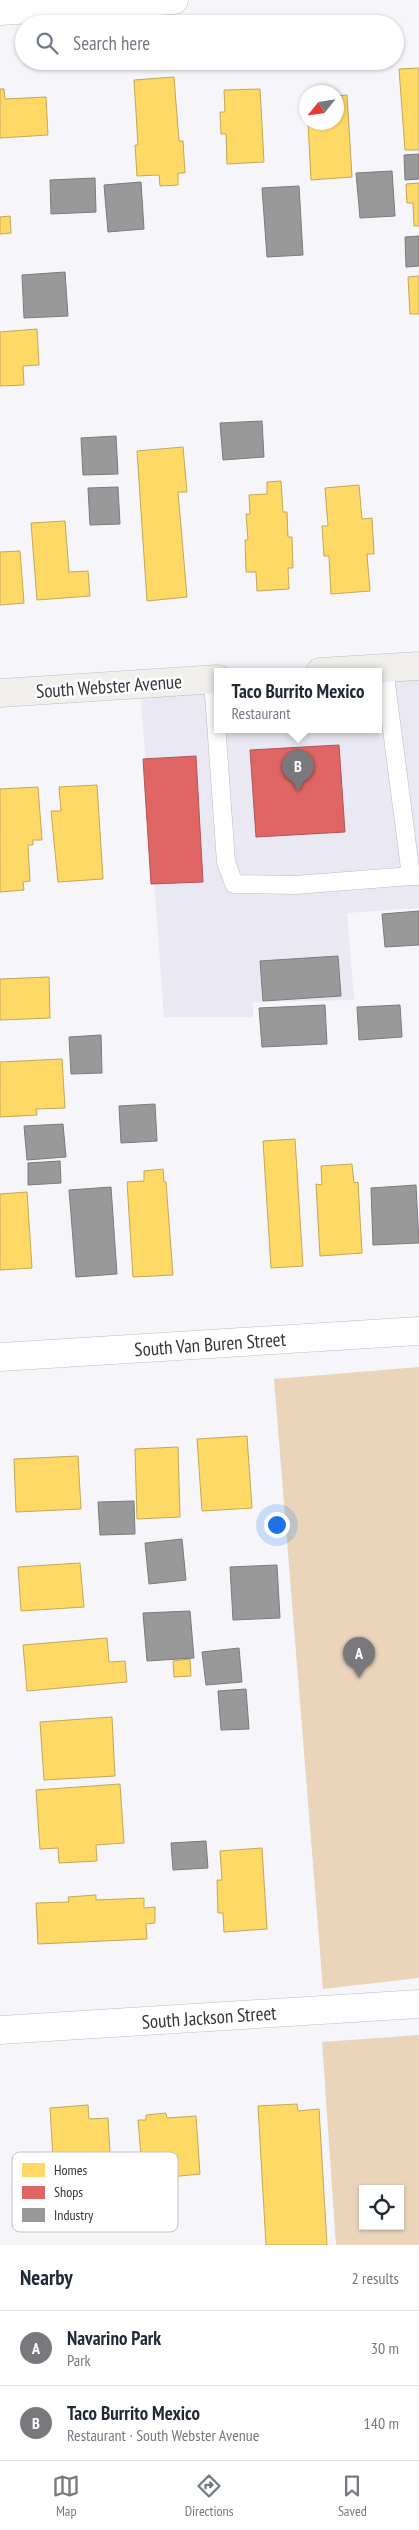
<!DOCTYPE html>
<html lang="en">
<head>
<meta charset="utf-8">
<style>
	:root { --surface:#fff; --page:#f6f6f7; --text:#1f2937; --muted:#747a83; --line:#e0e1e3; --accent:#79787c }
	body { margin:0; font-family:"PT Sans Narrow",sans-serif; background:var(--page); color:var(--text) }
	.controls { position:absolute; right:15px; bottom:15px; display:grid; overflow:hidden; border-radius:0px; box-shadow:0 1px 4px #0004 }
	.controls button { width:45px; height:45px; display:grid; place-items:center; padding:0; border:0; border-bottom:1px solid var(--line); background:var(--surface); color:var(--text); font:25px sans-serif }
	.compass { position:absolute; left:299px; top:85px; width:45px; height:45px; border-radius:50%; background:var(--surface); box-shadow:0 1px 4px #0004; rotate:240deg }
	.you { position:absolute; left:276px; top:1524px; width:18px; height:18px; margin:-12px; border:4px solid #fff; border-radius:50%; background:#1a73e8; box-shadow:0 0 0 8px #1a73e833 }
	.badge { display:grid; place-items:center; width:32px; height:32px; border-radius:50%; background:var(--accent); color:#fff; font-size:16px; font-weight:700 }
	.pin { position:absolute; translate:-50% -41px; filter:drop-shadow(0 1px 2px #0008) }
	.pin::after { content:''; position:absolute; top:26px; width:18px; height:15px; background:inherit; clip-path:polygon(0 0,100% 0,50% 100%) }
	.popup { position:absolute; left:214px; top:668px; width:168px; height:65px; box-sizing:border-box; display:grid; place-content:center; border-radius:0px; background:var(--surface); filter:drop-shadow(0 1px 4px #0005); font-size:16px; white-space:nowrap; color:var(--muted) }
	.popup b { font-size:19px; color:var(--text) }
	.popup::after { content:''; position:absolute; left:50%; top:100%; margin-left:-10px; border:10px solid transparent; border-top-color:var(--surface) }
	.list { margin:0; padding:0; list-style:none }
	h2 { display:flex; justify-content:space-between; align-items:center; height:65px; margin:0; padding:0 20px; font-size:21px }
	h2 small { font-size:16px; font-weight:400; color:var(--muted) }
	.list li { display:grid; grid-template-columns:32px 1fr auto; gap:15px; align-items:center; box-sizing:border-box; height:75px; padding:0 20px; border-top:1px solid var(--line) }
	.list b { display:block; font-size:19px; white-space:nowrap }
	.list p { margin:0; font-size:16px; white-space:nowrap; color:var(--muted) }
	.list em { font-size:16px; font-style:normal; color:var(--muted) }
	.icon { flex:none; width:28px; height:28px; fill:none; stroke:currentColor; stroke-width:2; stroke-linecap:round; stroke-linejoin:round }
	.map { position:relative; flex:none; width:419px; height:2245px; overflow:hidden }
	.search { position:absolute; background:var(--surface); box-shadow:0 1px 4px #0004; left:15px; right:15px; top:15px; height:55px; display:flex; align-items:center; gap:12px; box-sizing:border-box; padding:0 18px; border-radius:28px; color:var(--muted); font-size:19px }
	.sheet { height:215px; background:var(--surface) }
	nav { display:flex; justify-content:space-around; align-items:center; box-sizing:border-box; height:70px; border-top:1px solid var(--line); background:var(--surface); font-size:14px; color:var(--muted) }
	nav a { display:grid; justify-items:center; gap:2px }
	nav .on { color:var(--accent) }
	.map>svg:first-child { display:block }
	.built { fill:#eae8f3 }
	.green { fill:#ead5bb; fill-rule:evenodd }
	.homes { fill:#ffd966; stroke:#c2a858 }
	.shops { fill:#e06666; stroke:#ad5758 }
	.industry { fill:#999; stroke:#7b7b7c }
	.lines { fill:none; stroke-linecap:round; stroke-linejoin:round }
	.lane-casing { stroke:#bdbcc0; stroke-width:19 }
	.street-casing { stroke:#bdbcc0; stroke-width:29 }
	.secondary-casing { stroke:#bdbcc0; stroke-width:29 }
	.lane { stroke:#fefefe; stroke-width:18 }
	.street { stroke:#fefefe; stroke-width:28 }
	.secondary { stroke:#f1efec; stroke-width:28 }
	.labels { text-anchor:middle; dominant-baseline:central; stroke-width:5; stroke-linejoin:round; paint-order:stroke }
	.street-label { font-size:19px; fill:#353438; stroke:#fff }
	.key { fill:#fff; stroke:#c2c2c3; stroke-width:1 }
	.key-label { font-size:14px; fill:#353438 }
</style>
</head>
<body>
<div class="map">
<svg width="419" height="2245" viewBox="0 0 419 2245">
	<rect width="100%" height="100%" fill="#f6f6fa"/>
	<path class="built" d="M 419,666 L 419,908 L 347,913 L 354,1000 L 253,1002 L 253,1017 L 164,1017 L 140,684 L 218,679 L 218,730 L 378,730 L 378,672 Z"/>
	<path class="green" d="M 419,1367 L 419,1978 L 323,1989 L 274,1379 Z
		M 419,2035 L 419,2245 L 336,2245 L 322,2042 ZM 363,2189 L 400,2189 L 400,2226 L 363,2226 Z"/>
	<path class="homes" d="M 419,68 L 419,150 L 405,150 L 399,69 Z
		M 174,77 L 179,141 L 183,141 L 185,173 L 178,173 L 178,185 L 160,186 L 159,175 L 137,176 L 135,145 L 138,145 L 134,80 Z
		M 0,89 L 4,89 L 5,99 L 46,97 L 48,135 L 0,138 Z
		M 260,89 L 264,162 L 227,164 L 226,134 L 221,134 L 220,112 L 225,112 L 224,90 Z
		M 347,95 L 352,177 L 311,180 L 308,122 L 336,122 L 336,96 Z
		M 419,183 L 419,226 L 414,226 L 413,203 L 407,203 L 406,184 Z
		M 10,216 L 11,233 L 0,234 L 0,217 Z
		M 419,276 L 419,314 L 410,314 L 408,277 Z
		M 37,329 L 39,365 L 23,366 L 24,385 L 0,386 L 0,332 Z
		M 183,447 L 187,492 L 178,492 L 187,597 L 147,601 L 137,451 Z
		M 281,481 L 283,512 L 287,512 L 288,537 L 292,537 L 293,568 L 288,568 L 289,589 L 257,591 L 256,572 L 246,572 L 245,540 L 248,540 L 246,514 L 250,514 L 249,495 L 267,494 L 267,482 Z
		M 359,485 L 362,519 L 372,518 L 374,554 L 367,554 L 370,591 L 331,594 L 329,556 L 324,556 L 322,526 L 328,526 L 325,488 Z
		M 65,521 L 69,572 L 88,571 L 90,596 L 37,600 L 31,523 Z
		M 20,551 L 24,603 L 0,605 L 0,552 Z
		M 97,785 L 103,879 L 58,882 L 51,811 L 61,811 L 59,787 Z
		M 38,787 L 42,840 L 33,840 L 33,845 L 28,845 L 30,881 L 23,882 L 24,890 L 0,892 L 0,789 Z
		M 49,977 L 50,1018 L 0,1020 L 0,979 Z
		M 62,1059 L 65,1108 L 36,1109 L 37,1115 L 0,1117 L 0,1062 Z
		M 295,1139 L 303,1266 L 271,1268 L 263,1141 Z
		M 352,1164 L 354,1183 L 358,1182 L 362,1253 L 320,1256 L 316,1184 L 322,1185 L 321,1166 Z
		M 163,1169 L 164,1182 L 166,1182 L 173,1275 L 133,1277 L 127,1182 L 144,1181 L 144,1171 Z
		M 27,1192 L 32,1268 L 0,1270 L 0,1194 Z
		M 247,1436 L 252,1508 L 202,1511 L 197,1439 Z
		M 178,1447 L 180,1517 L 137,1519 L 135,1449 Z
		M 78,1456 L 81,1509 L 16,1512 L 14,1459 Z
		M 80,1563 L 84,1607 L 21,1611 L 18,1567 Z
		M 107,1638 L 109,1662 L 125,1661 L 127,1682 L 27,1691 L 23,1645 Z
		M 190,1659 L 191,1676 L 174,1677 L 173,1661 Z
		M 112,1717 L 115,1776 L 44,1780 L 40,1722 Z
		M 120,1784 L 124,1843 L 96,1845 L 97,1861 L 59,1863 L 58,1848 L 40,1849 L 36,1790 Z
		M 262,1848 L 267,1929 L 224,1932 L 223,1913 L 218,1913 L 217,1880 L 222,1880 L 220,1851 Z
		M 96,1895 L 96,1900 L 144,1898 L 144,1908 L 155,1907 L 155,1923 L 146,1924 L 147,1939 L 38,1944 L 36,1903 L 69,1902 L 68,1897 Z
		M 297,2104 L 298,2111 L 319,2109 L 327,2245 L 266,2245 L 258,2106 Z
		M 88,2105 L 89,2119 L 108,2118 L 112,2189 L 79,2190 L 80,2200 L 60,2200 L 60,2193 L 55,2193 L 50,2108 Z
		M 166,2113 L 167,2118 L 196,2116 L 200,2174 L 170,2177 L 170,2182 L 155,2182 L 155,2178 L 143,2179 L 138,2120 L 146,2120 L 146,2115 Z"/>
	<path class="shops" d="M 339,745 L 345,832 L 256,837 L 250,750 Z
		M 196,756 L 203,882 L 151,884 L 143,759 Z"/>
	<path class="industry" d="M 419,154 L 419,179 L 405,180 L 404,155 Z
		M 392,171 L 395,216 L 360,218 L 356,173 Z
		M 95,178 L 96,212 L 51,214 L 50,180 Z
		M 141,182 L 144,229 L 108,232 L 104,185 Z
		M 299,186 L 303,255 L 267,257 L 262,188 Z
		M 419,236 L 419,266 L 406,267 L 405,237 Z
		M 65,272 L 68,316 L 24,318 L 22,275 Z
		M 262,421 L 264,457 L 223,460 L 220,423 Z
		M 116,436 L 118,474 L 83,475 L 81,438 Z
		M 118,487 L 120,524 L 90,525 L 88,488 Z
		M 419,911 L 419,945 L 385,947 L 382,914 Z
		M 338,956 L 341,996 L 263,1001 L 260,961 Z
		M 325,1005 L 327,1044 L 262,1047 L 259,1008 Z
		M 400,1005 L 402,1037 L 359,1040 L 357,1007 Z
		M 101,1035 L 102,1073 L 71,1074 L 69,1037 Z
		M 155,1104 L 157,1141 L 121,1143 L 119,1106 Z
		M 63,1124 L 66,1157 L 27,1160 L 24,1126 Z
		M 60,1161 L 61,1183 L 28,1185 L 28,1163 Z
		M 416,1185 L 419,1243 L 373,1245 L 371,1188 Z
		M 111,1187 L 117,1274 L 76,1277 L 69,1190 Z
		M 134,1501 L 135,1534 L 100,1535 L 98,1502 Z
		M 182,1539 L 186,1580 L 149,1584 L 145,1543 Z
		M 277,1565 L 280,1618 L 233,1620 L 230,1567 Z
		M 190,1611 L 194,1658 L 147,1661 L 143,1613 Z
		M 239,1648 L 242,1682 L 206,1685 L 202,1652 Z
		M 246,1689 L 249,1729 L 221,1730 L 218,1691 Z
		M 206,1841 L 208,1868 L 173,1870 L 171,1843 Z
		M 135,2188 L 137,2217 L 113,2219 L 111,2189 Z"/>
	<g class="lines">
		<g class="lane-casing">
			<path id="lane" d="M 384,668 L 411,876 L 419,876
				M 213,680 L 226,862 L 234,884 L 295,885 L 411,876"/>
		</g>
		<g class="street-casing">
			<path id="street" d="M 0,11 L 174,0
				M 0,1357 L 419,1331
				M 0,2030 L 419,2004"/>
		</g>
		<g class="secondary-casing">
			<path id="secondary" d="M 320,672 L 419,666
				M 0,693 L 218,679"/>
		</g>
		<use href="#lane" class="lane"/>
		<use href="#street" class="street"/>
		<use href="#secondary" class="secondary"/>
	</g>
	<g class="labels">
		<g class="street-label">
			<text transform="translate(109 686) rotate(-4)">South Webster Avenue</text>
			<text transform="translate(210 1344) rotate(-4)">South Van Buren Street</text>
			<text transform="translate(209 2017) rotate(-4)">South Jackson Street</text>
		</g>
	</g>
	<rect x="12" y="2152" width="166" height="80" rx="8" class="key"/>
	<rect x="22" y="2163" width="23" height="14" fill="#ffd966"/>
	<rect x="22" y="2186" width="23" height="13" fill="#e06666"/>
	<rect x="22" y="2208" width="23" height="14" fill="#999"/>
	<g class="key-label">
		<text x="54" y="2175">Homes</text>
		<text x="54" y="2197">Shops</text>
		<text x="54" y="2220">Industry</text>
	</g>
</svg>
<div class="controls">
<button><svg class="icon" aria-label="locate" viewBox="0 0 24 24"><circle cx="12" cy="12" r="6"/><path d="M12 2v4M12 18v4M2 12h4M18 12h4"/></svg></button>
</div>
<svg class="compass" viewBox="-18 -18 36 36"><path d="M0-13l5 13h-10z" fill="#e53935"/><path d="M0 13l5-13h-10z" fill="#747a83"/></svg>
<div class="you"></div>
<div class="pin badge" style="left:359px;top:1678px">A</div>
<div class="pin badge" style="left:298px;top:791px">B</div>
<div class="popup"><b>Taco Burrito Mexico</b>Restaurant</div>
<div class="search"><svg class="icon" aria-label="search" viewBox="0 0 24 24"><circle cx="10" cy="10" r="6"/><path d="M15 15l6 6"/></svg>Search here</div>
</div>
<section class="sheet">
<h2>Nearby<small>2 results</small></h2>
<ul class="list">
<li><span class="badge">A</span><div><b>Navarino Park</b><p>Park</p></div><em>30 m</em></li>
<li><span class="badge">B</span><div><b>Taco Burrito Mexico</b><p>Restaurant · South Webster Avenue</p></div><em>140 m</em></li>
</ul>
</section>
<nav>
<a class="on"><svg class="icon" aria-label="map" viewBox="0 0 24 24"><path d="M3 6l6-2 6 2 6-2v14l-6 2-6-2-6 2zM9 4v14M15 6v14"/></svg>Map</a>
<a><svg class="icon" aria-label="directions" viewBox="0 0 24 24"><path d="M12 3l9 9-9 9-9-9zM9 14v-3h6M13 9l2 2-2 2"/></svg>Directions</a>
<a><svg class="icon" aria-label="saved" viewBox="0 0 24 24"><path d="M7 4h10v16l-5-4-5 4z"/></svg>Saved</a>
</nav>
</body>
</html>
